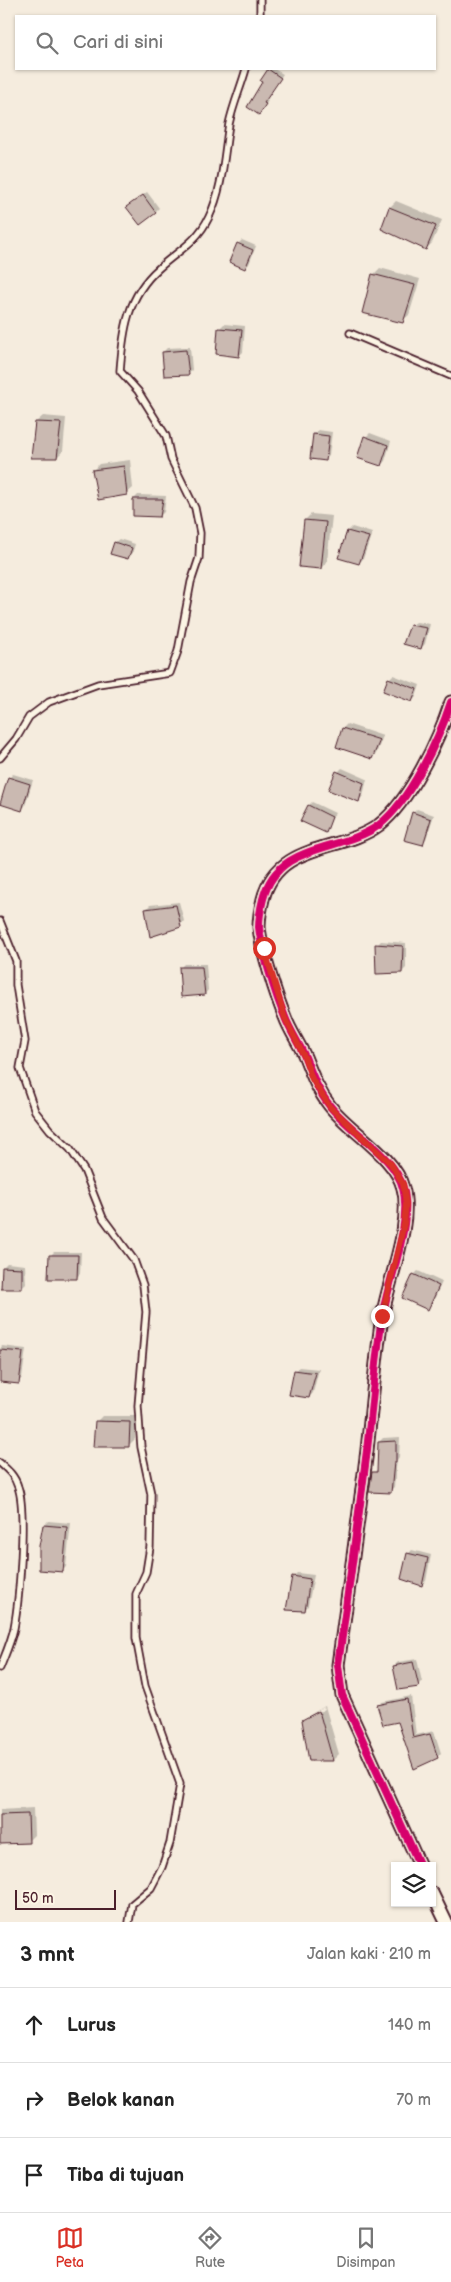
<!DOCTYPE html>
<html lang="id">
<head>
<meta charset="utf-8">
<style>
	:root { --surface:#fff; --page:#f6f6f6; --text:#222; --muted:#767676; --line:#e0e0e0; --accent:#d93025 }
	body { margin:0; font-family:"Balsamiq Sans",sans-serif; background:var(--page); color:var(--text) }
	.controls { position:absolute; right:15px; bottom:15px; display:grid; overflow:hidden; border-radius:0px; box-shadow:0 1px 4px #0004 }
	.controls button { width:45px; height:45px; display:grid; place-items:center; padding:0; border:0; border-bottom:1px solid var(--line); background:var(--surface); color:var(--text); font:25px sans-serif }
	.scale { position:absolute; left:15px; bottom:12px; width:101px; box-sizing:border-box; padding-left:5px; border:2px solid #4a1f2b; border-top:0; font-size:14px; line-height:18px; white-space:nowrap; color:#4a1f2b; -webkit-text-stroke:4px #fcf5e5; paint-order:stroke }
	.stop { position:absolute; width:15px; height:15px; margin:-11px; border:4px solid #d93025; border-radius:50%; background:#fff }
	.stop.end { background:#d93025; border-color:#fff; box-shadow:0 1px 5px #0008 }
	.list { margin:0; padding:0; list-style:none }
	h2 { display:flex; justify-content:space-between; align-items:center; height:65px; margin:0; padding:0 20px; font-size:21px }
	h2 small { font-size:16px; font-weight:400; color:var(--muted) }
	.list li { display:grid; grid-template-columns:32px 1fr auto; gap:15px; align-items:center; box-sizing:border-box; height:75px; padding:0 20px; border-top:1px solid var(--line) }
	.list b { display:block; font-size:19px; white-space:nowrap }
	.list em { font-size:16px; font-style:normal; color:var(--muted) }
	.icon { flex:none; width:28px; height:28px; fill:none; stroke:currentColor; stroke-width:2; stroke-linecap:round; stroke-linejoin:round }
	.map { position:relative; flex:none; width:451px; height:1922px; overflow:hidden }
	.search { position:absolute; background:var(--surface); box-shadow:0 1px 4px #0004; left:15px; right:15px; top:15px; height:55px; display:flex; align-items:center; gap:12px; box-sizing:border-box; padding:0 18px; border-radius:0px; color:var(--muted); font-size:19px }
	.sheet { height:290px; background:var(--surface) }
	nav { display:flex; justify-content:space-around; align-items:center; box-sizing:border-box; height:70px; border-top:1px solid var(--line); background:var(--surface); font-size:14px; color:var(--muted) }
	nav a { display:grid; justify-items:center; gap:2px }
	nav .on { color:var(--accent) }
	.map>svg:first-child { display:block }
	.shadow { fill:#0003 }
	.building { fill:#cab9b1; stroke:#4a1f2b }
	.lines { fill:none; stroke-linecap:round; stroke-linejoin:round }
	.lane-casing { stroke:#4a1f2b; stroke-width:9 }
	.street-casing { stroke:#4a1f2b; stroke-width:15 }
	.lane { stroke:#fcf5e5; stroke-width:5.5 }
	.street { stroke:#fcf5e5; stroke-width:11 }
	.cycleway-casing { stroke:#fcf5e5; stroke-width:11 }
	.cycleway { stroke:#d6006c; stroke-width:8 }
	.route { stroke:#d93025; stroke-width:6 }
</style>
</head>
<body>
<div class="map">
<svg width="451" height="1922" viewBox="0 0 451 1922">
	<rect width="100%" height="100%" fill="#f5ecde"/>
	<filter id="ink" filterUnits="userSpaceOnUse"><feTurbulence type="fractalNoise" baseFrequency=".02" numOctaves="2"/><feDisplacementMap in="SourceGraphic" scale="10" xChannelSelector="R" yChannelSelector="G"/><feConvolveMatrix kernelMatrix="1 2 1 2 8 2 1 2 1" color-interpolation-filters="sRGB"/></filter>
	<g filter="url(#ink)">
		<path class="shadow" d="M 270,69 L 274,69 L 283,74 L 266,100 L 268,101 L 262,110 Z
			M 147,192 L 159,208 L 155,212 L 132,203 Z
			M 396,201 L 442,220 L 432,243 L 426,249 L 383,228 L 390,207 Z
			M 242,240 L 256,246 L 249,264 L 245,268 L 238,244 Z
			M 380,268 L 420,279 L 409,315 L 402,321 L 374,274 Z
			M 224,324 L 245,326 L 243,352 L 239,356 L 220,328 Z
			M 190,347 L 192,370 L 188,374 L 163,352 L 167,348 Z
			M 43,416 L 66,418 L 63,451 L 57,457 L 36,422 Z
			M 318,430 L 332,432 L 329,456 L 325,460 L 314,434 Z
			M 370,433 L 391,441 L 385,461 L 381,465 L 366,437 Z
			M 130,460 L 133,488 L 126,494 L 93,470 L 99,464 Z
			M 138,495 L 166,496 L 164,512 L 160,516 L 134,499 Z
			M 311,514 L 332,516 L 327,562 L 321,568 L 305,520 Z
			M 352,527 L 372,533 L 363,559 L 359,563 L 348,531 Z
			M 119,539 L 135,544 L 132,554 L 128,558 L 115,542 Z
			M 416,622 L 430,624 L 425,644 L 421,648 L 412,626 Z
			M 393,675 L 420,685 L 416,697 L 412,701 L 389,679 Z
			M 347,724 L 383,736 L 376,754 L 372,758 L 338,746 L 343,728 Z
			M 342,768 L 367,779 L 363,796 L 359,800 L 338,772 Z
			M 13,774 L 33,780 L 25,806 L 21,810 L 9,778 Z
			M 312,802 L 335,813 L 325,831 L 309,805 Z
			M 417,809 L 434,815 L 426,839 L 422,843 L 413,813 Z
			M 179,902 L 184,921 L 180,925 L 146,909 L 150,905 Z
			M 381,941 L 406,943 L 406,968 L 402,972 L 377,945 Z
			M 184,964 L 206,964 L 208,990 L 205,994 L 180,968 Z
			M 54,1252 L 81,1252 L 80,1274 L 76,1278 L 50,1256 Z
			M 7,1263 L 25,1265 L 26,1284 L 22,1288 L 3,1267 Z
			M 418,1271 L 442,1282 L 432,1304 L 428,1308 L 414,1275 Z
			M 2,1346 L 26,1349 L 22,1378 L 18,1382 L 0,1381 L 0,1349 Z
			M 299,1367 L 319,1369 L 313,1393 L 309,1397 L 295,1371 Z
			M 102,1416 L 135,1416 L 135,1439 L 129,1445 L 96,1422 Z
			M 400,1437 L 399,1457 L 397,1460 L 394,1487 L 390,1491 L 373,1473 L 378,1469 L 379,1442 L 383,1438 Z
			M 48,1521 L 71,1523 L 66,1567 L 62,1571 L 44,1525 Z
			M 412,1550 L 431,1555 L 426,1581 L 422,1584 L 408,1554 Z
			M 297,1573 L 314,1575 L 308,1606 L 304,1610 L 293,1577 Z
			M 417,1659 L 422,1682 L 418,1686 L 394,1666 L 398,1662 Z
			M 411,1696 L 416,1735 L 434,1731 L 441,1753 L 437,1757 L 415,1767 L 398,1721 L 379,1706 L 382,1702 Z
			M 325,1706 L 339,1754 L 333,1760 L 310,1760 L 303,1721 L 308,1716 L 308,1718 L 325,1709 L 324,1707 L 309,1715 Z
			M 33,1808 L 34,1835 L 28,1841 L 0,1842 L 0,1810 Z"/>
		<path class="building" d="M 268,69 L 281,78 L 264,103 L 266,104 L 259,115 L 247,107 L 262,82 L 260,81 Z
			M 143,195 L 156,213 L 140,225 L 126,207 Z
			M 389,207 L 436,226 L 426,250 L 381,229 Z
			M 237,243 L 253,250 L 245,269 L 229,262 Z
			M 372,274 L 415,285 L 403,323 L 362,313 Z
			M 218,328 L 242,330 L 239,357 L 216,354 Z
			M 186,350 L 189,375 L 164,376 L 162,352 Z
			M 35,422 L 61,423 L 57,458 L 31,458 Z
			M 313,434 L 329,436 L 326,461 L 310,459 Z
			M 364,436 L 388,445 L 381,466 L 357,458 Z
			M 124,466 L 127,495 L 98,500 L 92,470 Z
			M 133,499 L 163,499 L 160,517 L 133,516 Z
			M 304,520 L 326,522 L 321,569 L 299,567 Z
			M 347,531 L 369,537 L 359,564 L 338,558 Z
			M 114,542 L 132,548 L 128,559 L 110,554 Z
			M 410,625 L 427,628 L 421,649 L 403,644 Z
			M 388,678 L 417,689 L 412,702 L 383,691 Z
			M 342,728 L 380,740 L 372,759 L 336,747 Z
			M 336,771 L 364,783 L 359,802 L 328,790 Z
			M 8,777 L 30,784 L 22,811 L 0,804 Z
			M 308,805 L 332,817 L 326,833 L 300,821 Z
			M 412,812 L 431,819 L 423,845 L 404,840 Z
			M 176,905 L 181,927 L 150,937 L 145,909 Z
			M 375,944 L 403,946 L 402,973 L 376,974 Z
			M 179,967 L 202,967 L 205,995 L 181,997 Z
			M 49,1255 L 78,1255 L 77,1279 L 48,1279 Z
			M 2,1267 L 22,1268 L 22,1289 L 1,1289 Z
			M 413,1274 L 439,1286 L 428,1310 L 402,1298 Z
			M 0,1350 L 23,1352 L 19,1384 L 0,1382 Z
			M 294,1370 L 316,1373 L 309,1398 L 289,1395 Z
			M 95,1421 L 130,1422 L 129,1447 L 93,1447 Z
			M 396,1441 L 396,1462 L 394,1462 L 391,1493 L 369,1492 L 372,1472 L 377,1472 L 378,1442 Z
			M 43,1525 L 67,1527 L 63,1572 L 39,1570 L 39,1546 Z
			M 407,1553 L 428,1558 L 422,1586 L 401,1579 Z
			M 292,1576 L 310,1579 L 305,1611 L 286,1610 Z
			M 413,1662 L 419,1687 L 398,1690 L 393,1666 Z
			M 407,1699 L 413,1738 L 430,1734 L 438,1758 L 414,1769 L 398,1722 L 383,1725 L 377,1705 Z
			M 319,1711 L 333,1761 L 309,1761 L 302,1720 Z
			M 28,1814 L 29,1843 L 0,1844 L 0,1815 Z"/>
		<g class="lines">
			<g class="lane-casing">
				<path id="lane" d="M 260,16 L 260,0
					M 350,333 L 451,376
					M 0,758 L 16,739 L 29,717 L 49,702 L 98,684 L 170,673 L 178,651 L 191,582 L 199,558 L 200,533 L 195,508 L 171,459 L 166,436 L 138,391 L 120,371 C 123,331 127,296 159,268 C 179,250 197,242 209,217 C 223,188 224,155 229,124 C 233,105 241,87 246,69
					M 0,921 L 16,961 L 16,985 L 25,1041 L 20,1068 L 35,1111 L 50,1130 L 70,1149 L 84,1170 L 103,1218 L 134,1260 L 143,1285 L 146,1312 L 138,1406 L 141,1447 L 151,1494 L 150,1547 L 146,1572 L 136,1594 L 136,1638 L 145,1686 L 180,1784 L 170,1843 L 162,1867 L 151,1888 L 132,1904 L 129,1922
					M 0,1463 C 8,1470 15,1476 18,1487 C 27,1511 19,1601 14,1628 C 11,1642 5,1655 0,1668"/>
			</g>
			<g class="street-casing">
				<path id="street" d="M 420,1866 L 342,1695 L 338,1665 C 348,1593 358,1522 367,1450 C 372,1406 375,1361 382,1318 C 388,1280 413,1224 403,1188 C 395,1156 350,1132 330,1106 C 318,1091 312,1075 305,1057 C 299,1043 290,1031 285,1017 C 276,996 261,948 259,927 C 259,919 261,907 263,899 C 278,841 341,853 379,825 C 410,801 439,739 451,702
					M 432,1893 L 446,1922"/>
			</g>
			<use href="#lane" class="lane"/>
			<use href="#street" class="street"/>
			<g class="cycleway-casing">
				<path id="cycleway" d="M 420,1866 L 342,1695 L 338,1665 C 348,1593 358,1522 367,1450 C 372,1406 375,1361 382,1318 C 388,1280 413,1224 403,1188 C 395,1156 350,1132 330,1106 C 318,1091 312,1075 305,1057 C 299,1043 290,1031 285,1017 C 276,996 261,948 259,927 C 259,919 261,907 263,899 C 278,841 341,853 379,825 C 410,801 439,739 451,702"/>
			</g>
			<use href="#cycleway" class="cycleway"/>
		</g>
	</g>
	<g class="lines" filter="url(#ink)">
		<path class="route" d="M 264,948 L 285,1018 L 304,1056 L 312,1079 L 330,1107 L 391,1164 L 403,1184 L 406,1204 L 404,1224 L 382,1316"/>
	</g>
</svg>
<div class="controls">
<button><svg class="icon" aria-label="layers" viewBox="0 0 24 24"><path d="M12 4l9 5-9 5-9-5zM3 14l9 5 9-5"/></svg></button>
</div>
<div class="scale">50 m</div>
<div class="stop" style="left:264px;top:948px"></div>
<div class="stop end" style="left:382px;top:1316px"></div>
<div class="search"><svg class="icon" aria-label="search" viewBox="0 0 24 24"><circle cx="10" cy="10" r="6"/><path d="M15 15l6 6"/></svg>Cari di sini</div>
</div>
<section class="sheet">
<h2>3 mnt<small>Jalan kaki · 210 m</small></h2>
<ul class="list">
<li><svg class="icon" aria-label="ahead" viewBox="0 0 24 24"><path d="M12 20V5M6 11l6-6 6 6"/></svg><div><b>Lurus</b></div><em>140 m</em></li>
<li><svg class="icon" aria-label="right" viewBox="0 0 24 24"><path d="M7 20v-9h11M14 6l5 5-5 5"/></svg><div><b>Belok kanan</b></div><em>70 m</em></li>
<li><svg class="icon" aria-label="arrive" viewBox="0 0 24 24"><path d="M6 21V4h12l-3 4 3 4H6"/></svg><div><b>Tiba di tujuan</b></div></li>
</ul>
</section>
<nav>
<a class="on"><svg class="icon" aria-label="map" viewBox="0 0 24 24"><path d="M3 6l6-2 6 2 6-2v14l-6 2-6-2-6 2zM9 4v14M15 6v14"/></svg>Peta</a>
<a><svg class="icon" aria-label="directions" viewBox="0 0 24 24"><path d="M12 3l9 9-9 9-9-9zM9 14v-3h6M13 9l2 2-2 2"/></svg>Rute</a>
<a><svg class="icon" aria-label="saved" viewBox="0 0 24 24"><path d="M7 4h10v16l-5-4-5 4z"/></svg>Disimpan</a>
</nav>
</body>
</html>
